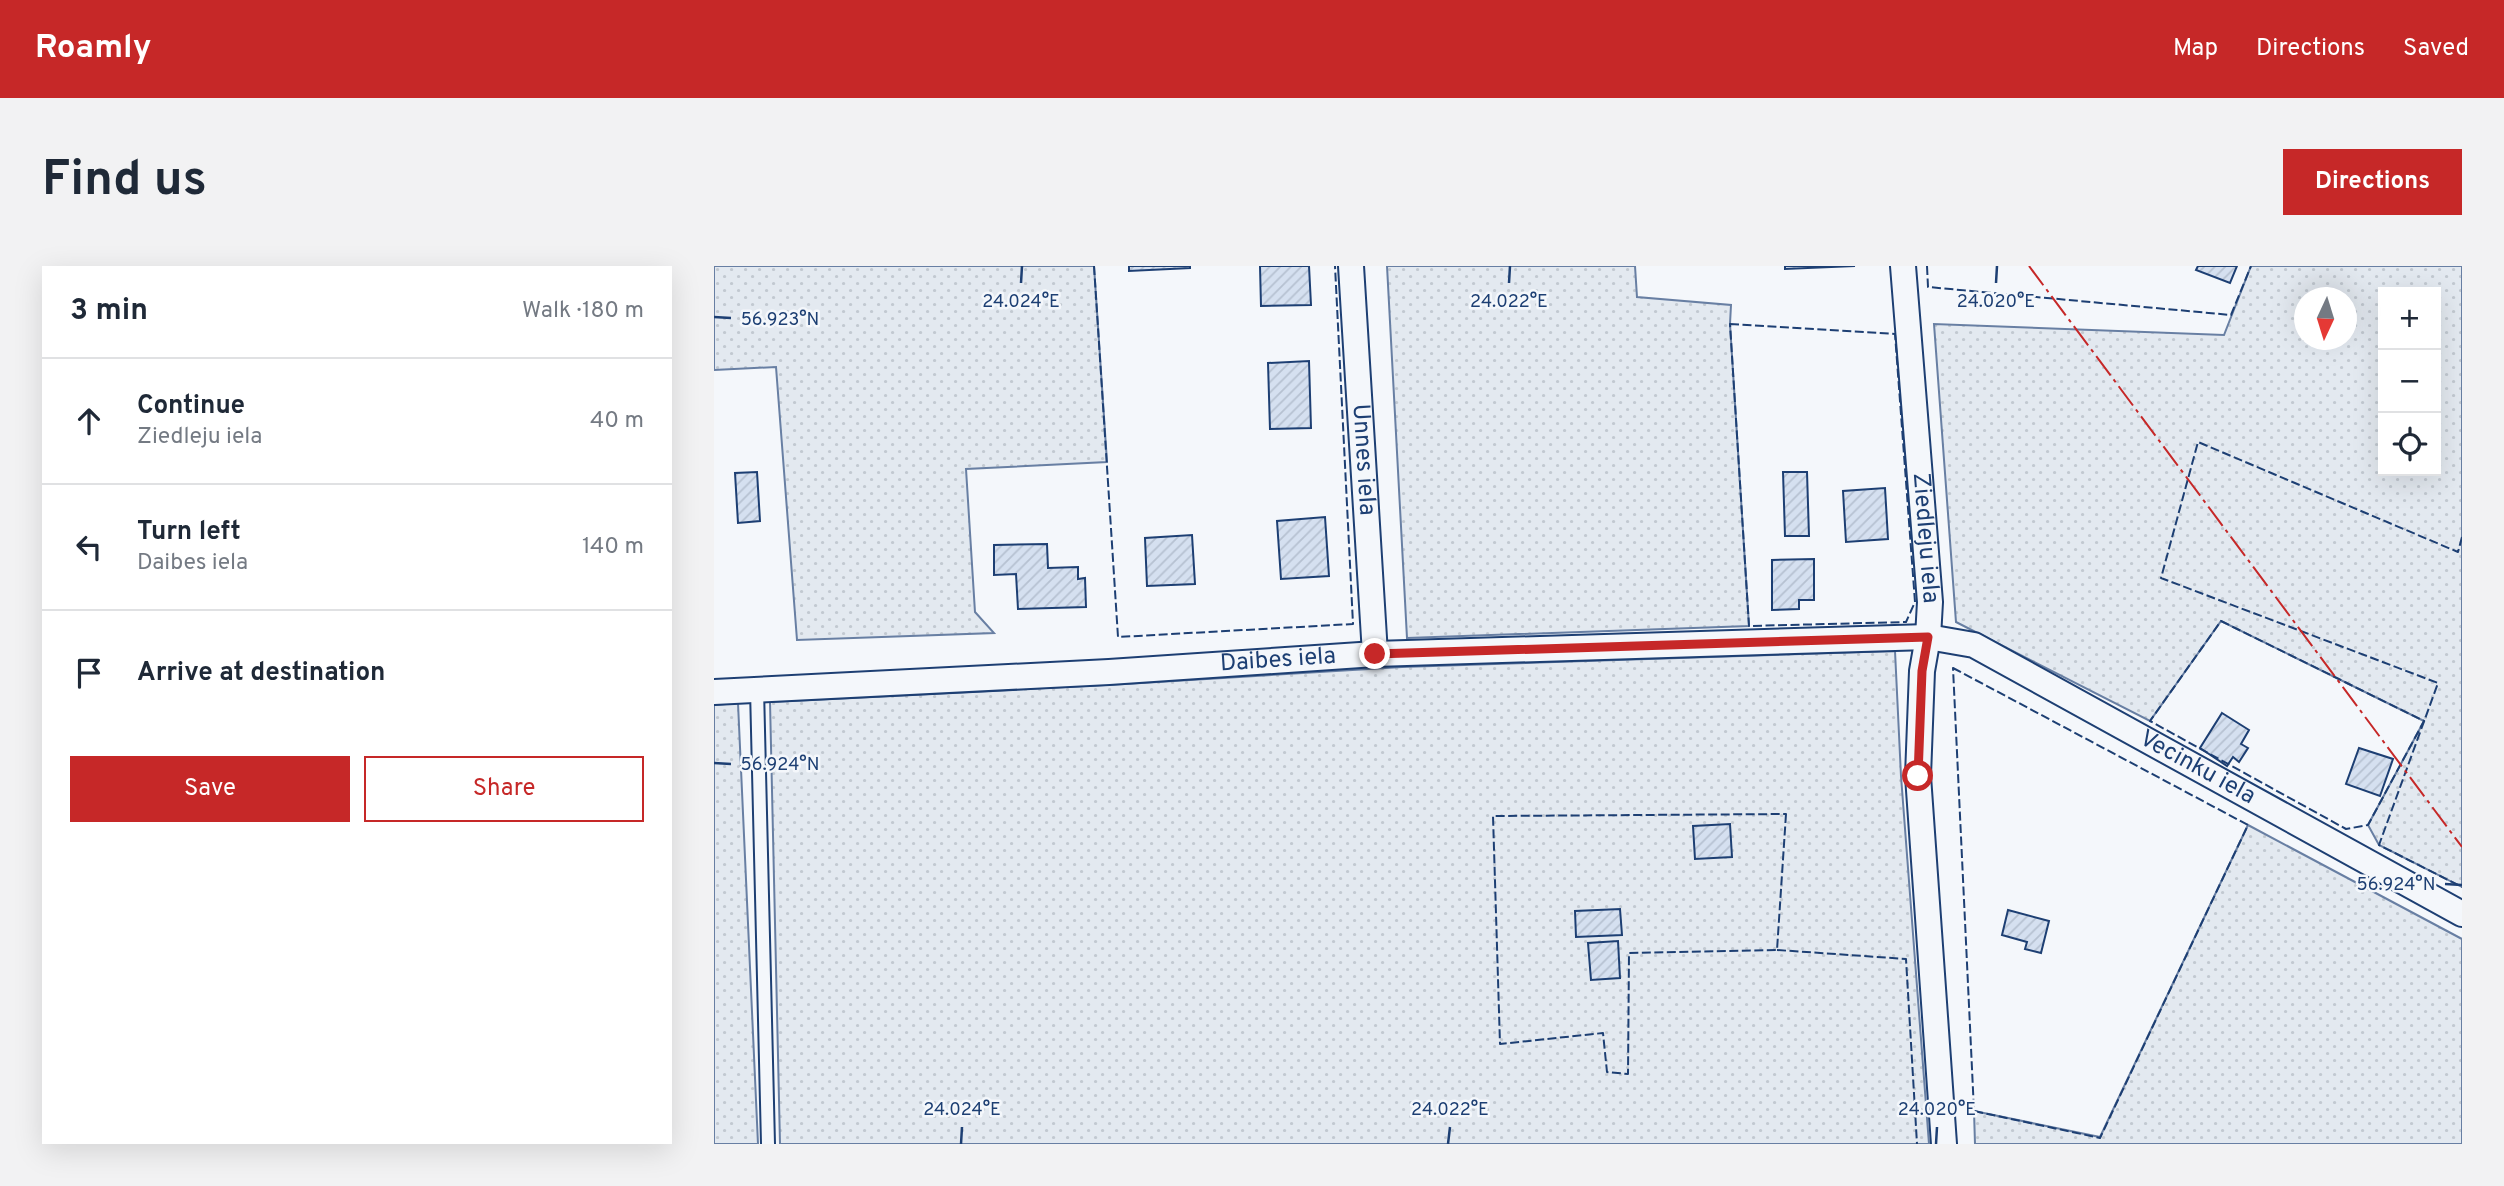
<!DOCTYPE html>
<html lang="en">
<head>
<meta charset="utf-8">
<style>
	:root { --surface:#fff; --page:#f2f2f3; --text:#1f2937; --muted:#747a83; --line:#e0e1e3; --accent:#c62828 }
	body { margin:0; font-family:Overpass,sans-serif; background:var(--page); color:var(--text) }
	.controls { position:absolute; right:21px; top:21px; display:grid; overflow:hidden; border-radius:0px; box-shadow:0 7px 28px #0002 }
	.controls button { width:63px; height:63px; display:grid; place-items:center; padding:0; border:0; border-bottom:2px solid var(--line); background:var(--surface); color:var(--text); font:35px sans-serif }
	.compass { position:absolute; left:1580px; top:21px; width:63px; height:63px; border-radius:50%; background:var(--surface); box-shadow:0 7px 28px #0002; rotate:184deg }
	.stop { position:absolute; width:21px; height:21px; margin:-16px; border:5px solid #c62828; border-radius:50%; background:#fff }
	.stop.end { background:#c62828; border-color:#fff; box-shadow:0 2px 7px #0008 }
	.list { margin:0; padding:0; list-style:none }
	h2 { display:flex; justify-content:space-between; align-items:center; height:91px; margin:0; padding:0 28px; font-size:30px }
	h2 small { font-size:23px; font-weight:400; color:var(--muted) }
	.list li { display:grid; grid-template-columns:46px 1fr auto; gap:21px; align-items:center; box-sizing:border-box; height:126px; padding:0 28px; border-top:2px solid var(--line) }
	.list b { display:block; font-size:26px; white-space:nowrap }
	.list p { margin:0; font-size:23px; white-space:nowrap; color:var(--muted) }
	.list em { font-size:23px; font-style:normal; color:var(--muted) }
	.actions { display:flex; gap:14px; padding:21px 28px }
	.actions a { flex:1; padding:16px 0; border:2px solid var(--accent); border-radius:0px; text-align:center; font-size:24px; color:var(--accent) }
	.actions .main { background:var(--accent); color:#fff }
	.icon { flex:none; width:38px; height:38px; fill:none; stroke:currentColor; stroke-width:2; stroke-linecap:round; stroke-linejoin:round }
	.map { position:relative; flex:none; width:1748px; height:878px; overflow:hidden; border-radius:0px }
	header { display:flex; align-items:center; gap:42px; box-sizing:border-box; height:98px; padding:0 35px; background:var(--accent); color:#fff }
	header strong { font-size:33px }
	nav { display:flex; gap:38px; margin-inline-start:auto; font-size:24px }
	.intro { display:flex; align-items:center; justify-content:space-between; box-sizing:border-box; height:168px; padding:0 42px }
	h1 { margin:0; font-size:49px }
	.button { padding:18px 32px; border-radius:0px; background:var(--accent); color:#fff; font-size:24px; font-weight:700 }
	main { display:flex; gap:42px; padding:0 42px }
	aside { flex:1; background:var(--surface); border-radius:0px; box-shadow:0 7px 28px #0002 }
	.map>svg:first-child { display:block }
	.grass { fill:url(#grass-dots); stroke:#687fa3; stroke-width:2; fill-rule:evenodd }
	.building { fill:url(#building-hatch); stroke:#1d3f73; stroke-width:2 }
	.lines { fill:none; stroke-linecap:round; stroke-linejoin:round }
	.service-casing { stroke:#1d3f73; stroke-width:16 }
	.minor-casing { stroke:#1d3f73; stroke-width:28 }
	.service { stroke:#f4f7fb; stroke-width:12 }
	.minor { stroke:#f4f7fb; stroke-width:24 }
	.fence { stroke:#1d3f73; stroke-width:2; stroke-dasharray:9 3.5; stroke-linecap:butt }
	.power { stroke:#c62828; stroke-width:2; stroke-dasharray:24 5 3.5 5; stroke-linecap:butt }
	.route { stroke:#c62828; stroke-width:9 }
	.ticks { fill:none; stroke:#1d3f73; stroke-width:2.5 }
	.labels { text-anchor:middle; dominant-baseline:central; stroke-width:5; stroke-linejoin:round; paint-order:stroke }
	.street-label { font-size:24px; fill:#1d3f73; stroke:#f4f7fb }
	.ticks-label { font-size:18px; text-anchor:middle; fill:#1d3f73; stroke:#f4f7fb; stroke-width:5; stroke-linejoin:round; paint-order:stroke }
</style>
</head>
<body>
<header>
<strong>Roamly</strong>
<nav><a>Map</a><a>Directions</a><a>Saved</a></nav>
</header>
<div class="intro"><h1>Find us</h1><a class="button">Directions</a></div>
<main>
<aside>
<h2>3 min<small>Walk · 180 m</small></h2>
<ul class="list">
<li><svg class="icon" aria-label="ahead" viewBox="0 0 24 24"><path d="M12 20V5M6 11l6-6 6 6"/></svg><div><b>Continue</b><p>Ziedleju iela</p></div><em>40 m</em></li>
<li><svg class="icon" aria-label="left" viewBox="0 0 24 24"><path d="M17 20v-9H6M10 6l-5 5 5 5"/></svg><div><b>Turn left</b><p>Daibes iela</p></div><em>140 m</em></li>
<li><svg class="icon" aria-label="arrive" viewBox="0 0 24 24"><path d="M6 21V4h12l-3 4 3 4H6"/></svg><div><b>Arrive at destination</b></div></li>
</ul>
<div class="actions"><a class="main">Save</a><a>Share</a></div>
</aside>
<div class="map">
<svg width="1748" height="878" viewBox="0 0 1748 878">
	<defs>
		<pattern id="grass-dots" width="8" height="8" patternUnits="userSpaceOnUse" patternTransform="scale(1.75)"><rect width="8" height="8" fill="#e3e9f0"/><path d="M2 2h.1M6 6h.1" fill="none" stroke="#c2c9d1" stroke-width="1.8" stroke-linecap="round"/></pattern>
		<pattern id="building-hatch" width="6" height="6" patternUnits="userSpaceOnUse" patternTransform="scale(1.75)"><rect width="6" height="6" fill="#d5e0f0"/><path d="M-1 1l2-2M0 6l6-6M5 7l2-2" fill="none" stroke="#b6c1d1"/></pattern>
	</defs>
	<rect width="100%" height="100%" fill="#f4f7fb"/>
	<path class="grass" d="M 0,0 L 380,0 L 393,196 L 252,203 L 261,346 L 280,367 L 83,374 L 62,101 L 0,104 Z
		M 673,0 L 921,0 L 923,31 L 1017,39 L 1016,58 L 1035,360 L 693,372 Z
		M 1537,0 L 1748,0 L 1748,621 L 1665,579 L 1654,559 L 1710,455 L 1507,355 L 1436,455 L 1242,356 L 1220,58 L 1510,69 ZM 1669,26 L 1722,26 L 1722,205 L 1669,205 ZM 1590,32 L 1632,32 L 1632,74 L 1590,74 Z
		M 1181,385 L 1187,510 L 1215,878 L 66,878 L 56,436 L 411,418 L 688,401 Z
		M 24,437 L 44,878 L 0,878 L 0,439 Z
		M 1534,559 L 1748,673 L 1748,878 L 1261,878 L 1260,845 L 1386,871 Z"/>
	<path class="building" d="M 415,0 L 476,0 L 476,2 L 415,5 Z
		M 546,0 L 595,0 L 597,39 L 547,40 Z
		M 1071,0 L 1141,0 L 1071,3 Z
		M 1484,0 L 1523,0 L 1516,17 L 1482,4 Z
		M 595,95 L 597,162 L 556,163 L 554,97 Z
		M 43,206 L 46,255 L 24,257 L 21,207 Z
		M 1069,206 L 1093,206 L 1095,270 L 1071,270 Z
		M 1171,222 L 1174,273 L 1132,276 L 1129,225 Z
		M 611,251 L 615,310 L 567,313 L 563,255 Z
		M 478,269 L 481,318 L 433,320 L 431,272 Z
		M 333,278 L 334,302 L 364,301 L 364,313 L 371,312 L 372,341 L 304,343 L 302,308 L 280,309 L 280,279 Z
		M 1100,293 L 1100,334 L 1085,334 L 1085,343 L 1058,344 L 1058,294 Z
		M 1508,447 L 1535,464 L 1527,478 L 1534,482 L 1525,496 L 1519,491 L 1513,500 L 1486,482 Z
		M 1645,482 L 1679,493 L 1666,530 L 1632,518 Z
		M 1016,558 L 1018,591 L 981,593 L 979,560 Z
		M 906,643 L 908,669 L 862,671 L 861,645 Z
		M 1294,644 L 1335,655 L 1327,687 L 1311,683 L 1313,676 L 1288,669 Z
		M 904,675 L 906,712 L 877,714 L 874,677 Z"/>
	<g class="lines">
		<g class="service-casing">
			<path id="service" d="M 43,423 L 54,878"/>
		</g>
		<g class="minor-casing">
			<g id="minor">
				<path id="s1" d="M 637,0 L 661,388"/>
				<path id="s2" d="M 1189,0 L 1216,336 L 1214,371 L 1208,405 L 1204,510 L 1230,878"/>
				<path id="s3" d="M 0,426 L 395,406 L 661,388 L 1214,371 L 1260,379 L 1748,648"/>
			</g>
		</g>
		<use href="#service" class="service"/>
		<use href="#minor" class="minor"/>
		<path class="fence" d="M 380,0 L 404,371 L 639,358 L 621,0
			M 1213,0 L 1214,21 L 1517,49 L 1537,0
			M 1016,58 L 1181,68 L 1201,336 L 1192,356 L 1035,360 Z
			M 1748,271 L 1744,286 L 1484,176 L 1447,312 L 1724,417 L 1665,579 L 1748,621
			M 1507,355 L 1710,455 L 1654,559 L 1632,563 L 1436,455 Z
			M 1239,402 L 1534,559 L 1386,872 L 1260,845 Z
			M 1072,548 L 1063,684 L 915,687 L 914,808 L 893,806 L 889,767 L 786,778 L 779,550 Z
			M 1063,684 L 1192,693 L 1203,878"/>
		<path class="power" d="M 1315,0 L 1748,581"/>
	</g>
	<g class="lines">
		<path class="route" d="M 661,388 L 1214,371 L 1208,405 L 1204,510"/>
	</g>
	<path class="ticks" d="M 307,17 L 308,0M 795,17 L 796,0M 1282,17 L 1283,0M 0,51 L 17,52M 0,497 L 17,498M 1731,618 L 1748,619M 247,878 L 248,861M 734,878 L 736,861M 1222,878 L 1223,861"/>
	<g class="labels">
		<g class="street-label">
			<text stroke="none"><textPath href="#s1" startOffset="194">Unnes iela</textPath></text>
			<text stroke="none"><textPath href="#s2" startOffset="273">Ziedleju iela</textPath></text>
			<text stroke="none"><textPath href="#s3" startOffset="565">Daibes iela</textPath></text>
			<text stroke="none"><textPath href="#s3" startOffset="1517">Vecinku iela</textPath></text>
		</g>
	</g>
	<g class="ticks-label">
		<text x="307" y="41">24.024°E</text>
		<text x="795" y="41">24.022°E</text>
		<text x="1282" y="41">24.020°E</text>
		<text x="66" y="59">56.923°N</text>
		<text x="66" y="504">56.924°N</text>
		<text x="1682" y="624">56.924°N</text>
		<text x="248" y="849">24.024°E</text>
		<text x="736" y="849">24.022°E</text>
		<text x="1223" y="849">24.020°E</text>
	</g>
</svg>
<div class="controls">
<button>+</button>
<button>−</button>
<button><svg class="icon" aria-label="locate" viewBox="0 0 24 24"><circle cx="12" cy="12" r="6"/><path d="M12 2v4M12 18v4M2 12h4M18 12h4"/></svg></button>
</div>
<svg class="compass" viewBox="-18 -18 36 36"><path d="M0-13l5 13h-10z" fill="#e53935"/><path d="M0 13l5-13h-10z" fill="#747a83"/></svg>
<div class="stop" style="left:1204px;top:510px"></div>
<div class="stop end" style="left:661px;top:388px"></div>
</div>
</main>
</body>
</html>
